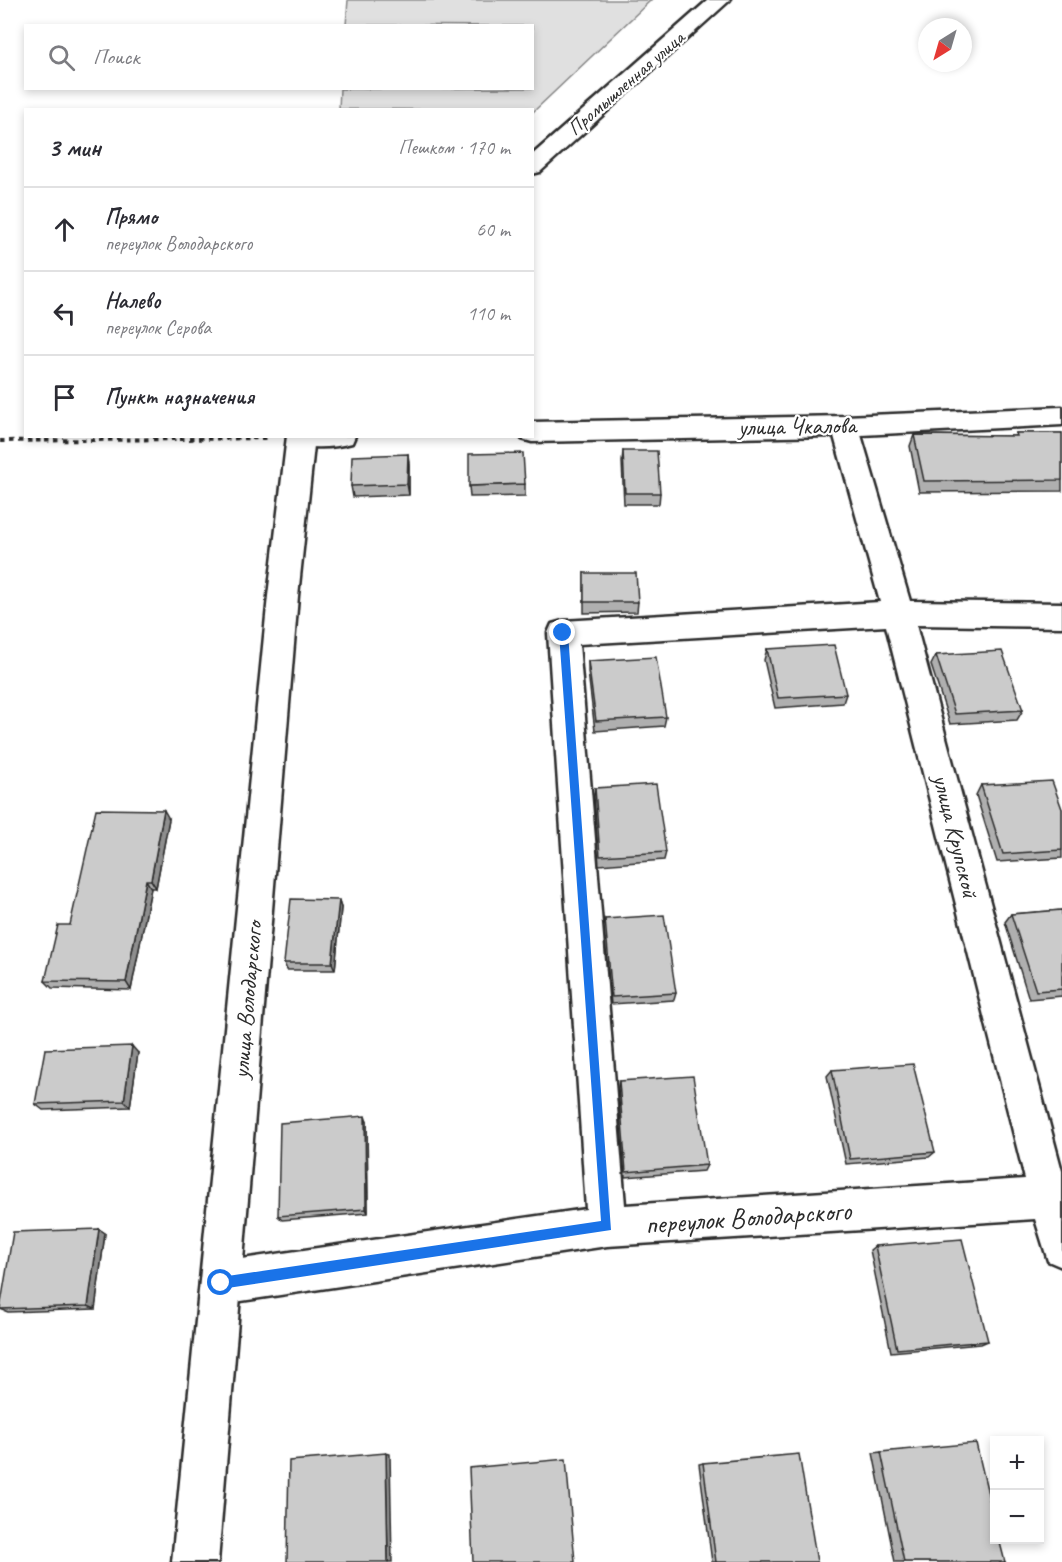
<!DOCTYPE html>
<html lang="ru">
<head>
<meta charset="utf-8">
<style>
	:root { --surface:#fff; --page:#f7f7f7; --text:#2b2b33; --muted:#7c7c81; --line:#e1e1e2 }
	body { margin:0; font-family:Caveat,sans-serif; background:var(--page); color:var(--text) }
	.controls { position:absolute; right:18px; bottom:18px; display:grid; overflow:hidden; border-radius:0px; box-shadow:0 3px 9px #0003 }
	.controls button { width:54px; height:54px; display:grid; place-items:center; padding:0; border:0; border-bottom:2px solid var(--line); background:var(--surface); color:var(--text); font:30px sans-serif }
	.compass { position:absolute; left:918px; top:18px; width:54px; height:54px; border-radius:50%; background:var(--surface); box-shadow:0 3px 9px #0003; rotate:217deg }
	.stop { position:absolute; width:18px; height:18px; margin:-14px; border:4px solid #1a73e8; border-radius:50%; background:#fff }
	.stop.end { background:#1a73e8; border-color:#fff; box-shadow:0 2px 6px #0008 }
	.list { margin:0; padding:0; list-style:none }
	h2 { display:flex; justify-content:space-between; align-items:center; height:78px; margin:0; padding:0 24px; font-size:26px }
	h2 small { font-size:20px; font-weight:400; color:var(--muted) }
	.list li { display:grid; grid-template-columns:39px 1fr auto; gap:18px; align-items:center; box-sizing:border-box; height:84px; padding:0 24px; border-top:2px solid var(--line) }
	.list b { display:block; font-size:22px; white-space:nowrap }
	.list p { margin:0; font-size:20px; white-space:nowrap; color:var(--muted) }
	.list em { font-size:20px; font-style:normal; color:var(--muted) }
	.icon { flex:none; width:33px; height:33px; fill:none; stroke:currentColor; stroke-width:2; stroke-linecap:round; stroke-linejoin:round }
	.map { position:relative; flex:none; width:1062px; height:1562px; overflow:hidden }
	.search { position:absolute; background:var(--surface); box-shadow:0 3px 9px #0003; left:24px; top:24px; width:510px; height:66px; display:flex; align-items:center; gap:15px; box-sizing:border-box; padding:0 21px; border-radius:0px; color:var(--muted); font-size:22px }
	.panel { position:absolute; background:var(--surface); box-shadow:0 3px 9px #0003; left:24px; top:108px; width:510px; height:330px; border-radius:0px }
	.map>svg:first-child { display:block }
	.green { fill:#e0e0e0; stroke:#868686; stroke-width:1.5 }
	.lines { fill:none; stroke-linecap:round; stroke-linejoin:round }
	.street-casing { stroke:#2b2b2b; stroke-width:5 }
	.secondary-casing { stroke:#2b2b2b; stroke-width:5 }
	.path { stroke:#2b2b2b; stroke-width:4; stroke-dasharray:4.5 4.5; stroke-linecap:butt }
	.street { fill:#fff; fill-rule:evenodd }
	.secondary { fill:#fff; fill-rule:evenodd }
	.wall { fill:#afafaf; stroke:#2b2b2b; stroke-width:1.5 }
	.shaded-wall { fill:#8e8e8e; stroke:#2b2b2b; stroke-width:1.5 }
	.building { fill:#cbcbcb; stroke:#2b2b2b; stroke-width:1.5 }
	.route { fill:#1a73e8 }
	.labels { text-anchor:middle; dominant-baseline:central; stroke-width:4.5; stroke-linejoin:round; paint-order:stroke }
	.far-street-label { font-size:20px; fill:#2b2b2b; stroke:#fff }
	.street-label { font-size:24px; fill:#2b2b2b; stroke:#fff }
	.near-street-label { font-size:28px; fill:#2b2b2b; stroke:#fff }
</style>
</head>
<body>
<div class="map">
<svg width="1062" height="1562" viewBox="0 0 1062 1562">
	<rect width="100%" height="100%" fill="#fff"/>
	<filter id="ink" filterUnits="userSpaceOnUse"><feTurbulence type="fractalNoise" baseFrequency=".0167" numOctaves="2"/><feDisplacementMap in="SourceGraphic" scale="12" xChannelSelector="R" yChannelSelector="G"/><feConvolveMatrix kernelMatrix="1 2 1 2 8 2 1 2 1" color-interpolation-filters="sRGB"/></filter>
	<g filter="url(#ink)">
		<path class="green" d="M 348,0 L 651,0 L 533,112 L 532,110 L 339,109 L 340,89 L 532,88 L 532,26 L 346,25 Z"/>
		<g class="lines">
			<g class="street-casing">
				<path id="street" d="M 1062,407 L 1062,425 L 861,435 L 910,601 L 1062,603 L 1062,627 L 916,625 L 1062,1171 L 1062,1267 L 1048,1261 L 1035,1219 L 607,1246 L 221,1304 L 206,1298 L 200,1283 L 206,1268 L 221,1262 L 586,1209 L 548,633 L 552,624 L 563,621 L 880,602 L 834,436 L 532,442 L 522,439 L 521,436 L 532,436 L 532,422 L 845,416 ZM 886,626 L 1025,1179 L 625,1205 L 579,644 Z
					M 355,436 L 352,443 C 334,448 309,449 291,444 L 287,437 Z"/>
			</g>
			<g class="secondary-casing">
				<path id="secondary" d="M 708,0 L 730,0 L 540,172 L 532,174 L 532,155 Z
					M 287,436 L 315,436 L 298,596 L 218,1562 L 172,1562 L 268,596 Z"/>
			</g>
			<path class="path" d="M 0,441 L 269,438"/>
			<use href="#street" class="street"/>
			<use href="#secondary" class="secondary"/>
		</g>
		<path class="wall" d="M 1016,433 L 1062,433 L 1062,491 L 919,492 L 910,446 L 914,435 L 1015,436 Z
			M 623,451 L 660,493 L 659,504 L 624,504 L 622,462 Z
			M 408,454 L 409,465 L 409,495 L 353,497 L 351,486 Z
			M 525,484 L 525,496 L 470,497 L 469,486 Z
			M 584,573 L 638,602 L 637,612 L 584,613 Z
			M 767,649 L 846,694 L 843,703 L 775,708 L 764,660 Z
			M 936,655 L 1023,710 L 1017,720 L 950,724 L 931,665 Z
			M 588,661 L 666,717 L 664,726 L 595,731 L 588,672 Z
			M 981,785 L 1062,809 L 1062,858 L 997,862 L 976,795 Z
			M 595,788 L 666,852 L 664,860 L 599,865 L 594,797 Z
			M 169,819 L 156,888 L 151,888 L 131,990 L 52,988 L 45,981 L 70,925 Z
			M 341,908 L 335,970 L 287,970 L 284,963 Z
			M 1062,910 L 1062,996 L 1029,999 L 1005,922 L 1011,914 Z
			M 605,919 L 676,993 L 674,1000 L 611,1004 L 604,927 Z
			M 138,1053 L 130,1107 L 43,1110 L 35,1104 Z
			M 832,1070 L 935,1152 L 929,1157 L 846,1164 L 827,1076 Z
			M 619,1081 L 707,1165 L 704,1171 L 625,1177 L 618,1088 Z
			M 367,1122 L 368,1213 L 282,1220 L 278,1216 Z
			M 99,1229 L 105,1233 L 95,1309 L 8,1312 L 0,1309 Z
			M 875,1246 L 988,1341 L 981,1344 L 891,1352 L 870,1250 Z
			M 881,1452 L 1005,1562 L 895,1562 L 873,1453 Z
			M 703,1463 L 817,1562 L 712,1562 L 699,1464 Z"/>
		<path class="shaded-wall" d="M 408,454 L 409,465 L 409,495 L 407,484 Z
			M 164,810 L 169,819 L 156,888 L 151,880 Z
			M 146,880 L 151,888 L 131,990 L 126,982 Z
			M 339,900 L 341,908 L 335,970 L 332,963 Z
			M 132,1046 L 138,1053 L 130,1107 L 124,1101 Z
			M 365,1116 L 367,1122 L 368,1213 L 366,1209 Z
			M 99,1229 L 105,1233 L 95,1309 L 88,1306 Z
			M 386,1453 L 390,1454 L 392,1562 L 388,1562 Z"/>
		<path class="building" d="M 1016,433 L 1062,433 L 1062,480 L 924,481 L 914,435 L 1017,436 Z
			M 623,451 L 657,451 L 660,493 L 625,493 Z
			M 523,453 L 525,484 L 469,486 L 469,454 Z
			M 408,454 L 407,484 L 351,486 L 352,456 Z
			M 584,573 L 636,573 L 638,602 L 584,602 Z
			M 834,645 L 846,694 L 778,698 L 767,649 Z
			M 1002,651 L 1023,710 L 955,714 L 936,655 Z
			M 656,657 L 666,717 L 596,721 L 588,661 Z
			M 1052,781 L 1062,809 L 1062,850 L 1003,854 L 981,785 Z
			M 656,784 L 666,852 L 600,856 L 595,788 Z
			M 96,809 L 164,810 L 151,880 L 146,880 L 126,982 L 45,981 L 58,925 L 70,925 Z
			M 291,899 L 339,900 L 332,963 L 284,963 Z
			M 1062,910 L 1062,989 L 1036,991 L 1011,914 Z
			M 664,915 L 676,993 L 612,997 L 605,919 Z
			M 132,1046 L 124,1101 L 35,1104 L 45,1049 Z
			M 913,1064 L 935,1152 L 850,1159 L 832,1070 Z
			M 693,1076 L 707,1165 L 626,1172 L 619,1081 Z
			M 365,1116 L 366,1209 L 278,1216 L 280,1123 Z
			M 99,1229 L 88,1306 L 0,1309 L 13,1232 Z
			M 962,1239 L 988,1341 L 897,1349 L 875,1246 Z
			M 976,1443 L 994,1519 L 994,1539 L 999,1539 L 1005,1562 L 904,1562 L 881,1452 Z
			M 386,1453 L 388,1562 L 287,1562 L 289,1461 Z
			M 799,1454 L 817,1562 L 716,1562 L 703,1463 Z
			M 566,1459 L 575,1562 L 473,1562 L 469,1468 Z"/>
	</g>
	<path class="route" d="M 563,630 L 568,633 L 611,1230 L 221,1289 L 217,1287 L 217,1278 L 221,1277 L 601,1221 L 559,633 Z"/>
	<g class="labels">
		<g class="far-street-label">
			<text transform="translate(626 83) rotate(-41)">Промышленная улица</text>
		</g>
		<g class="street-label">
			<text transform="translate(797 426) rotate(-1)">улица Чкалова</text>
			<text transform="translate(956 836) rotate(76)">улица Крупской</text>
			<text transform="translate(247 1000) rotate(-85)">улица Володарского</text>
		</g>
		<g class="near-street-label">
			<text transform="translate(748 1217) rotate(-4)">переулок Володарского</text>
		</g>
	</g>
</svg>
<div class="controls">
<button>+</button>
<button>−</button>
</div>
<svg class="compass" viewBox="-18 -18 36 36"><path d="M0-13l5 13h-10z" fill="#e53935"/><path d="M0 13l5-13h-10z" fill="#7c7c81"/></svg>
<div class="stop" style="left:221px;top:1283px"></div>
<div class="stop end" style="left:563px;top:633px"></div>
<div class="search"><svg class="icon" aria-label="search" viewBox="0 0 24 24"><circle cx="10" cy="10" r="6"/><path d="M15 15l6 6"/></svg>Поиск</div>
<section class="panel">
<h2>3 мин<small>Пешком · 170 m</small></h2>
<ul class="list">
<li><svg class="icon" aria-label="ahead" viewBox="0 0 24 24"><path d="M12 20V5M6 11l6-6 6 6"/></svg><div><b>Прямо</b><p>переулок Володарского</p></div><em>60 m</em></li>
<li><svg class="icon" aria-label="left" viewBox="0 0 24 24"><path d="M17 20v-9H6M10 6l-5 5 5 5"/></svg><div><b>Налево</b><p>переулок Серова</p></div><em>110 m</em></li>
<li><svg class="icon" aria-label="arrive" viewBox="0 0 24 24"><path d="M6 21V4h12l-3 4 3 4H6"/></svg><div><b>Пункт назначения</b></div></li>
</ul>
</section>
</div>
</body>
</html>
